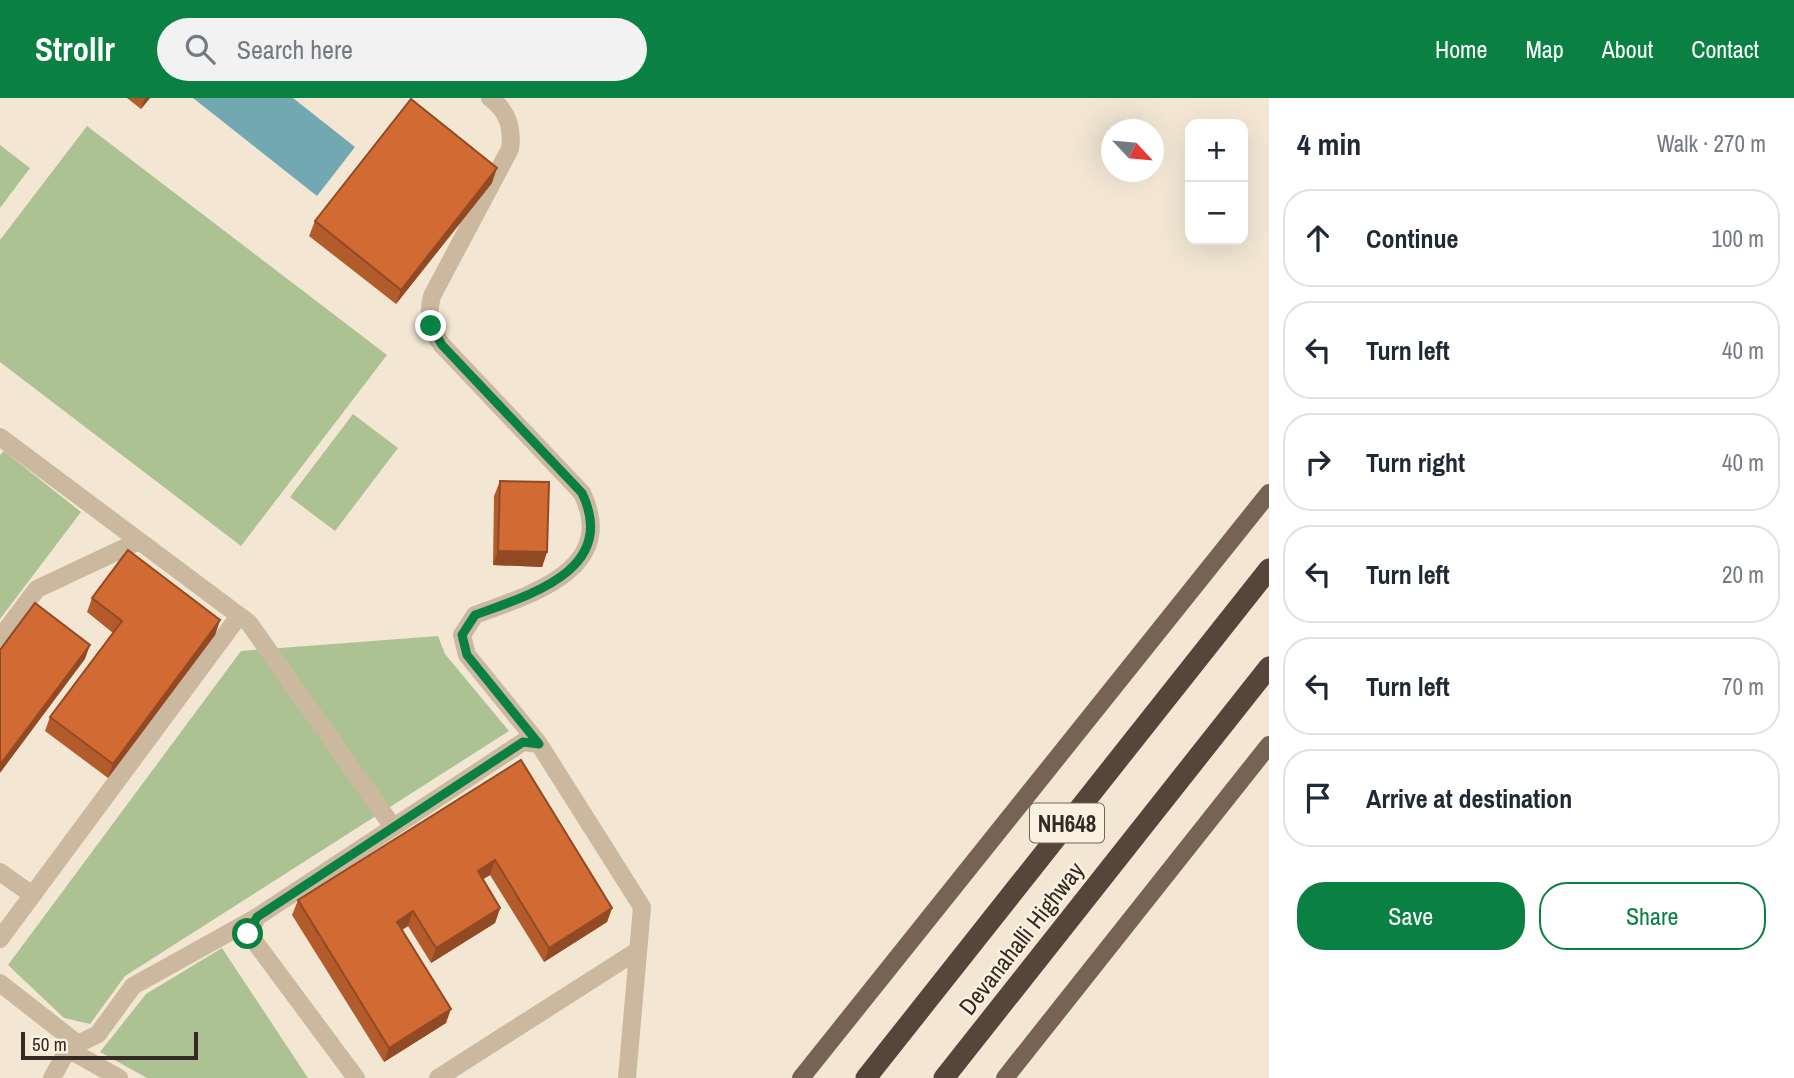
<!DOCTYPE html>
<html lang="en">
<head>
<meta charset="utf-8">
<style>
	:root { --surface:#fff; --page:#f2f2f3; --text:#1f2937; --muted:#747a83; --line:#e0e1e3; --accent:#0b8043 }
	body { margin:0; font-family:"Archivo Narrow",sans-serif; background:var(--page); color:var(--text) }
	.controls { position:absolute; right:21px; top:21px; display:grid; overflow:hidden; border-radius:14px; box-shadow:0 7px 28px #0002 }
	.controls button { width:63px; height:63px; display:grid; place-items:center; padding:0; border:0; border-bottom:2px solid var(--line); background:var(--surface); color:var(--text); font:35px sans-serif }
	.compass { position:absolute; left:1101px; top:21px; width:63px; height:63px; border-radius:50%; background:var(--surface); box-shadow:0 7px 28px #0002; rotate:116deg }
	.scale { position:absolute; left:21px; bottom:18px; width:177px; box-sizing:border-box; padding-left:7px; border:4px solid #342a23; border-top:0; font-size:19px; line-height:24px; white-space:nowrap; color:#342a23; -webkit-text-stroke:5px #faf1e0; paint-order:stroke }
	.stop { position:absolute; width:21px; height:21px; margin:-16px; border:5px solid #0b8043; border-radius:50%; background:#fff }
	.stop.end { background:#0b8043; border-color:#fff; box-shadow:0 2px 7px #0008 }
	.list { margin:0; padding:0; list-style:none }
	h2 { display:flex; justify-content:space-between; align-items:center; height:91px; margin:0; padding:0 28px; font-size:30px }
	h2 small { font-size:23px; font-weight:400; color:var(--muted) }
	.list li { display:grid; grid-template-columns:46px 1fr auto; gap:21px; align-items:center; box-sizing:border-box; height:98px; margin:0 14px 14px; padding:0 14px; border:2px solid var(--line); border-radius:28px }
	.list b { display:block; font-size:26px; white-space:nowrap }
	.list em { font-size:23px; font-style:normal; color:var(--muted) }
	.actions { display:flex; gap:14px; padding:21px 28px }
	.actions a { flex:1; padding:16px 0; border:2px solid var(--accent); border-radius:28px; text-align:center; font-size:24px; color:var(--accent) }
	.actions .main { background:var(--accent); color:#fff }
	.icon { flex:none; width:38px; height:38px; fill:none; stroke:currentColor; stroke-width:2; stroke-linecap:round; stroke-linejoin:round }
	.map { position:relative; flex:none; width:1269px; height:980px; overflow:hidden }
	header { display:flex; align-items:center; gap:42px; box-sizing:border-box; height:98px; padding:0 35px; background:var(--accent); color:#fff }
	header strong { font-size:33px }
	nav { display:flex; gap:38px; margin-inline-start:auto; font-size:24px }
	.search { width:490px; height:63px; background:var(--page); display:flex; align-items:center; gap:18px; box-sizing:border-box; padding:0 24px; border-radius:38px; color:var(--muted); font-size:26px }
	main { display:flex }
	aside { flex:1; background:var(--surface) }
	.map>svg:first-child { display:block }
	.green { fill:#adc293 }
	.water { fill:#71a8b2 }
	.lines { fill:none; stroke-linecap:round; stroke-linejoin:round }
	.minor { stroke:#cbb89f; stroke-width:18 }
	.major { stroke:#776353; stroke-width:18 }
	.highway { stroke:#56453a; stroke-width:21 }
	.wall { fill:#b45b2c }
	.shaded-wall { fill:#924a24 }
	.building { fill:#d16a33; stroke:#924a24; stroke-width:2 }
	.route { stroke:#0b8043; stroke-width:9 }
	.labels { text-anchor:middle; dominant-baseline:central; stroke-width:5; stroke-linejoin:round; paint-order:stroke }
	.shield { fill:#faf1e0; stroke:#6f665c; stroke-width:2 }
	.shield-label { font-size:23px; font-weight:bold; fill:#342a23 }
	.street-label { font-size:24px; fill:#342a23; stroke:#faf1e0 }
</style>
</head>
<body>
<header>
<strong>Strollr</strong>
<div class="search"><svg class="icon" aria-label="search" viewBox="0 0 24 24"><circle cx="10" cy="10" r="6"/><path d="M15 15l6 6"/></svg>Search here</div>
<nav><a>Home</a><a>Map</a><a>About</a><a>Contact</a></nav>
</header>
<main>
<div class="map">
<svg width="1269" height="980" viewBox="0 0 1269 980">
	<rect width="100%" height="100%" fill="#f3e7d4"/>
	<path class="green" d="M 87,28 L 387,257 L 241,448 L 0,264 L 0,142 Z
		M 0,47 L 30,70 L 0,110 Z
		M 353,316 L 398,350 L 335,433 L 290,399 Z
		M 4,353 L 81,414 L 0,521 L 0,357 Z
		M 438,538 L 445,556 L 509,633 L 125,878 L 90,926 L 64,920 L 8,867 L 241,553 Z
		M 222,850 L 308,980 L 147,980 L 100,954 L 146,896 Z"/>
	<path class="water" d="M 193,0 L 293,0 L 355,49 L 317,98 Z"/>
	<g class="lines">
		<path class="minor" d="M 490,0 C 508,13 513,30 510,51 L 432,198 C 427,217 430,231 442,247 L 582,395 C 619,472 529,497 475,517 L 462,537 L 467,557 L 539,646
			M 0,339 L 249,525 L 393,729
			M 0,540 L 37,491 L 139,443
			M 0,774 L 31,796
			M 0,841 L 239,518
			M 0,885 L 78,946
			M 68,951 L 119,980
			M 52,980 L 68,951 L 98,936 L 133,888 L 257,819
			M 356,980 L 249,836 L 257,819 L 523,644 L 539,646 L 642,809 L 627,980
			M 438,980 L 637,853"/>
		<path class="major" d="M 801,980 L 1269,395
			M 1005,980 L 1269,647"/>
		<path class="highway" d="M 866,980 L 1269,471
			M 944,980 L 1269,569"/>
	</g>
	<path class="wall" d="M 127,0 L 150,0 L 141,11 Z
		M 492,85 L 396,206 L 309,138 L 315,123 Z
		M 500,383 L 547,454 L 542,469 L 493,467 L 494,398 Z
		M 92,500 L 220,522 L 215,537 L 108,680 L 45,633 L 50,619 L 113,535 L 87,514 Z
		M 521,662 L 612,810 L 607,824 L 544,864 L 490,777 L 483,781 L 500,810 L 495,825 L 431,865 L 408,828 L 402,832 L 446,925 L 384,964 L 292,817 L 298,802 Z"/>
	<path class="shaded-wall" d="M 145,0 L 150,0 L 141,11 Z
		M 497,70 L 492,85 L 396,206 L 401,192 Z
		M 498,453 L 547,454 L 542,469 L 493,467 Z
		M 220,522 L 215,537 L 108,680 L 113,666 Z
		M 90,547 L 85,561 L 0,675 L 0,667 Z
		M 495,762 L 490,777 L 472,788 L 478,773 Z
		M 500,810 L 495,825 L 431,865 L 436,850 Z
		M 612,810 L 607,824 L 544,864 L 549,850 Z
		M 413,813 L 408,828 L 392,838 L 397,824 Z
		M 451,911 L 446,925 L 384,964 L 389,950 Z"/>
	<path class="building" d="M 411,1 L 497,70 L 401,192 L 315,123 Z
		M 500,383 L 549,384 L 547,454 L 498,453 Z
		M 128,452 L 220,522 L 113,666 L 50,619 L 122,523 L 92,500 Z
		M 35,505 L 90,547 L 0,667 L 0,552 Z
		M 521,662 L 612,810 L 549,850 L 495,762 L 478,773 L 500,810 L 436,850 L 413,813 L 397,824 L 451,911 L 389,950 L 298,802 Z"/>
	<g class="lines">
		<path class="route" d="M 248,836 L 257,819 L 523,644 L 539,646 L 467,557 L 462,537 L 475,517 C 529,497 619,472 582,395 L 442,247 L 431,228"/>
	</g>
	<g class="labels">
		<rect class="shield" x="1030" y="705.5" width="74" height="39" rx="5"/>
		<g class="shield-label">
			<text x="1067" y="725">NH648</text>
		</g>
		<g class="street-label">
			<text transform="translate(1021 840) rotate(-52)">Devanahalli Highway</text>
		</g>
	</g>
</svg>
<div class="controls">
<button>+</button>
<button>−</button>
</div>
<svg class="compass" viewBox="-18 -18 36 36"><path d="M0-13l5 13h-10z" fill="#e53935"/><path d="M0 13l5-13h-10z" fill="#747a83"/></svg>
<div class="scale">50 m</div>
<div class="stop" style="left:248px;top:836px"></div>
<div class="stop end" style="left:431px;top:228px"></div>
</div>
<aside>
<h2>4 min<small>Walk · 270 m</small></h2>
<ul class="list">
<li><svg class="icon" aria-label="ahead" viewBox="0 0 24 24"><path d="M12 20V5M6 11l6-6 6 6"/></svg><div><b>Continue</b></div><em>100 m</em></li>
<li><svg class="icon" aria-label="left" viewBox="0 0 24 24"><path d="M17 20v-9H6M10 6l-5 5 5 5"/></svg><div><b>Turn left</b></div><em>40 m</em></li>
<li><svg class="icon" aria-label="right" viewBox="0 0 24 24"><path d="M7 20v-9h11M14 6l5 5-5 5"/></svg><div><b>Turn right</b></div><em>40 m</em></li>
<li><svg class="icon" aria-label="left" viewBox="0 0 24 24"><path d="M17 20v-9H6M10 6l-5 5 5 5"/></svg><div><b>Turn left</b></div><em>20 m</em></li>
<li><svg class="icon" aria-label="left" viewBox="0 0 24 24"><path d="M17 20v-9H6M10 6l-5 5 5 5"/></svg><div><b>Turn left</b></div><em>70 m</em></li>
<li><svg class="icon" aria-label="arrive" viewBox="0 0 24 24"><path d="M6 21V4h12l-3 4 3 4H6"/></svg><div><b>Arrive at destination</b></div></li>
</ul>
<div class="actions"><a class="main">Save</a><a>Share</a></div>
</aside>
</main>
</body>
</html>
